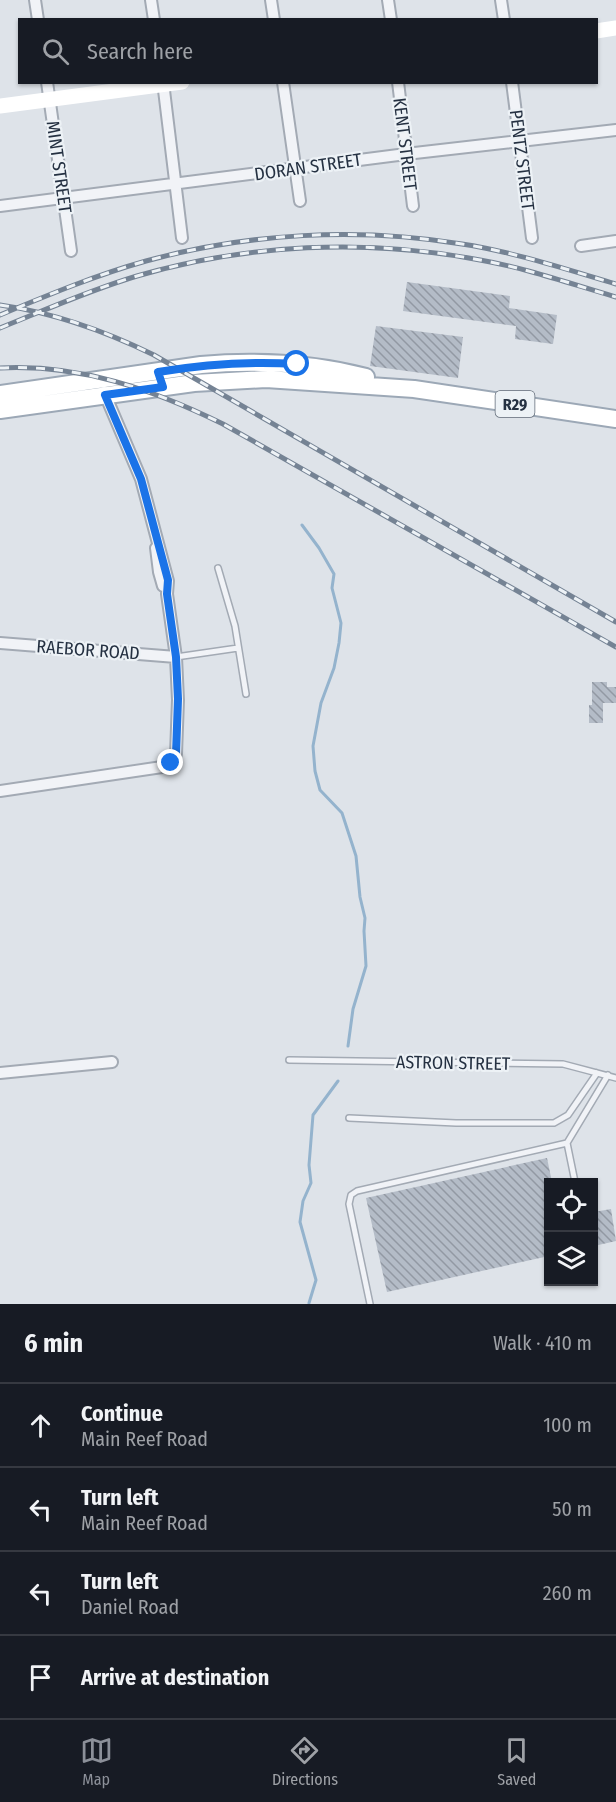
<!DOCTYPE html>
<html lang="en">
<head>
<meta charset="utf-8">
<style>
	:root { --surface:#171b24; --page:#242831; --text:#f1f3f6; --muted:#9ea1a6; --line:#363941; --accent:#8c9099 }
	body { margin:0; font-family:"Fira Sans Condensed",sans-serif; background:var(--page); color:var(--text) }
	.controls { position:absolute; right:18px; bottom:18px; display:grid; overflow:hidden; border-radius:0px; box-shadow:0 2px 4px #0004 }
	.controls button { width:54px; height:54px; display:grid; place-items:center; padding:0; border:0; border-bottom:2px solid var(--line); background:var(--surface); color:var(--text); font:30px sans-serif }
	.stop { position:absolute; width:18px; height:18px; margin:-14px; border:4px solid #1a73e8; border-radius:50%; background:#fff }
	.stop.end { background:#1a73e8; border-color:#fff; box-shadow:0 2px 6px #0008 }
	.list { margin:0; padding:0; list-style:none }
	h2 { display:flex; justify-content:space-between; align-items:center; height:78px; margin:0; padding:0 24px; font-size:26px }
	h2 small { font-size:20px; font-weight:400; color:var(--muted) }
	.list li { display:grid; grid-template-columns:39px 1fr auto; gap:18px; align-items:center; box-sizing:border-box; height:84px; padding:0 24px; border-top:2px solid var(--line) }
	.list b { display:block; font-size:22px; white-space:nowrap }
	.list p { margin:0; font-size:20px; white-space:nowrap; color:var(--muted) }
	.list em { font-size:20px; font-style:normal; color:var(--muted) }
	.icon { flex:none; width:33px; height:33px; fill:none; stroke:currentColor; stroke-width:2; stroke-linecap:round; stroke-linejoin:round }
	.map { position:relative; flex:none; width:616px; height:1304px; overflow:hidden }
	.search { position:absolute; background:var(--surface); box-shadow:0 2px 4px #0004; left:18px; right:18px; top:18px; height:66px; display:flex; align-items:center; gap:15px; box-sizing:border-box; padding:0 21px; border-radius:0px; color:var(--muted); font-size:22px }
	.sheet { height:414px; background:var(--surface) }
	nav { display:flex; justify-content:space-around; align-items:center; box-sizing:border-box; height:84px; border-top:2px solid var(--line); background:var(--surface); font-size:16px; color:var(--muted) }
	nav a { display:grid; justify-items:center; gap:3px }
	nav .on { color:var(--accent) }
	.map>svg:first-child { display:block }
	.lines { fill:none; stroke-linecap:round; stroke-linejoin:round }
	.stream { stroke:#94b3cd; stroke-width:3 }
	.building { fill:url(#building-back-hatch) }
	.service-casing { stroke:#a3aab4; stroke-width:8 }
	.minor-casing { stroke:#a3aab4; stroke-width:14 }
	.primary-casing { stroke:#9ca8b6; stroke-width:20 }
	.service { stroke:#f1f3f7; stroke-width:5 }
	.minor { stroke:#f1f3f7; stroke-width:10 }
	.secondary { stroke:#fff; stroke-width:15 }
	.primary { stroke:#fff; stroke-width:16 }
	.rail-casing { stroke:#758394; stroke-width:5 }
	.rail { stroke:#edf2f6; stroke-width:3; stroke-dasharray:9; stroke-linecap:butt }
	.route { stroke:#1a73e8; stroke-width:8 }
	.labels { text-anchor:middle; dominant-baseline:central; stroke-width:4.5; stroke-linejoin:round; paint-order:stroke }
	.shield { fill:#edf2f6; stroke:#616b78; stroke-width:1.5 }
	.shield-label { font-size:16px; font-weight:bold; fill:#253142 }
	.street-label { font-size:18px; fill:#253142; stroke:#edf2f6 }
</style>
</head>
<body>
<div class="map">
<svg width="616" height="1304" viewBox="0 0 616 1304">
	<defs>
		<pattern id="building-back-hatch" width="6" height="6" patternUnits="userSpaceOnUse" patternTransform="scale(1.5)"><rect width="6" height="6" fill="#b4bcc7"/><path d="M-1 5l2 2M0 0l6 6M5-1l2 2" fill="none" stroke="#9299a3"/></pattern>
	</defs>
	<rect width="100%" height="100%" fill="#dee3e9"/>
	<g class="lines">
		<path class="stream" d="M 302,525 L 319,548 L 334,574 L 332,588 L 341,623 L 339,643 L 334,668 L 321,703 L 313,746 L 315,771 L 320,790 L 342,813 L 356,856 L 360,897 L 365,918 L 364,931 L 366,966 L 353,1009 L 348,1046
			M 309,1303 L 316,1280 L 300,1222 L 303,1201 L 311,1183 L 309,1165 L 313,1115 L 338,1081"/>
	</g>
	<path class="building" d="M 407,282 L 510,296 L 509,308 L 557,315 L 553,344 L 515,339 L 516,326 L 403,311 Z
		M 376,326 L 463,337 L 458,378 L 370,366 Z
		M 592,682 L 607,682 L 607,687 L 616,687 L 616,703 L 603,703 L 603,723 L 589,723 L 589,705 L 592,705 Z
		M 547,1158 L 552,1182 L 549,1182 L 549,1256 L 387,1292 L 366,1198 Z
		M 611,1209 L 616,1241 L 594,1246 L 594,1212 Z"/>
	<g class="lines">
		<g class="service-casing">
			<path id="service" d="M 218,568 L 235,626 L 246,694
				M 176,657 L 238,648
				M 289,1060 L 563,1064 L 616,1078
				M 349,1118 L 456,1123 L 554,1123 L 568,1115 L 597,1073
				M 567,1143 L 575,1182
				M 370,1304 L 349,1204 L 351,1195 L 357,1191 L 567,1143 L 608,1075"/>
		</g>
		<g class="minor-casing">
			<path id="minor" d="M 35,0 L 38,20
				M 151,0 L 154,20
				M 271,0 L 274,20
				M 388,0 L 391,20
				M 501,0 L 504,20
				M 47,82 L 71,251
				M 163,82 L 182,238
				M 283,82 L 300,201
				M 398,82 L 413,206
				M 512,82 L 532,238
				M 0,206 L 406,154 L 616,130
				M 581,246 L 616,241
				M 156,548 L 159,572 L 163,586
				M 0,643 L 176,657
				M 0,791 L 162,767 L 171,763 L 176,754 L 178,700 L 176,657 L 167,594 L 168,581 L 141,479 L 104,392
				M 0,1073 L 112,1062"/>
		</g>
		<g class="primary-casing">
			<path id="primary" d="M 0,394 L 201,365 C 257,360 311,363 366,377
				M 0,410 L 194,383 L 266,379 L 414,389 L 616,419"/>
		</g>
		<use href="#service" class="service"/>
		<use href="#minor" class="minor"/>
		<path class="secondary" d="M 596,31 L 616,28
			M 0,106 L 182,82"/>
		<use href="#primary" class="primary"/>
		<g class="rail-casing">
			<path id="rail" d="M 0,305 C 55,313 105,331 154,355 L 616,622
				M 0,315 C 48,295 96,275 146,261 C 248,233 357,227 462,244 C 514,252 565,269 616,284
				M 0,328 C 45,310 90,290 137,276 C 247,244 366,238 480,260 C 526,268 571,284 616,297
				M 0,368 C 80,364 152,389 223,424 L 616,647"/>
		</g>
		<use href="#rail" class="rail"/>
	</g>
	<g class="lines">
		<path class="route" d="M 171,763 L 176,754 L 178,699 L 176,657 L 167,594 L 168,580 L 141,479 L 105,395 L 163,387 L 158,372 C 205,364 250,361 297,364"/>
	</g>
	<g class="labels">
		<rect class="shield" x="495.5" y="391" width="39" height="26" rx="4.5"/>
		<g class="shield-label">
			<text x="515" y="404">R29</text>
		</g>
		<g class="street-label">
			<text transform="translate(405 144) rotate(83)">KENT STREET</text>
			<text transform="translate(522 160) rotate(83)">PENTZ STREET</text>
			<text transform="translate(59 167) rotate(82)">MINT STREET</text>
			<text transform="translate(308 167) rotate(-8)">DORAN STREET</text>
			<text transform="translate(88 650) rotate(4)">RAEBOR ROAD</text>
			<text transform="translate(453 1063) rotate(1)">ASTRON STREET</text>
		</g>
	</g>
</svg>
<div class="controls">
<button><svg class="icon" aria-label="locate" viewBox="0 0 24 24"><circle cx="12" cy="12" r="6"/><path d="M12 2v4M12 18v4M2 12h4M18 12h4"/></svg></button>
<button><svg class="icon" aria-label="layers" viewBox="0 0 24 24"><path d="M12 4l9 5-9 5-9-5zM3 14l9 5 9-5"/></svg></button>
</div>
<div class="stop" style="left:297px;top:364px"></div>
<div class="stop end" style="left:171px;top:763px"></div>
<div class="search"><svg class="icon" aria-label="search" viewBox="0 0 24 24"><circle cx="10" cy="10" r="6"/><path d="M15 15l6 6"/></svg>Search here</div>
</div>
<section class="sheet">
<h2>6 min<small>Walk · 410 m</small></h2>
<ul class="list">
<li><svg class="icon" aria-label="ahead" viewBox="0 0 24 24"><path d="M12 20V5M6 11l6-6 6 6"/></svg><div><b>Continue</b><p>Main Reef Road</p></div><em>100 m</em></li>
<li><svg class="icon" aria-label="left" viewBox="0 0 24 24"><path d="M17 20v-9H6M10 6l-5 5 5 5"/></svg><div><b>Turn left</b><p>Main Reef Road</p></div><em>50 m</em></li>
<li><svg class="icon" aria-label="left" viewBox="0 0 24 24"><path d="M17 20v-9H6M10 6l-5 5 5 5"/></svg><div><b>Turn left</b><p>Daniel Road</p></div><em>260 m</em></li>
<li><svg class="icon" aria-label="arrive" viewBox="0 0 24 24"><path d="M6 21V4h12l-3 4 3 4H6"/></svg><div><b>Arrive at destination</b></div></li>
</ul>
</section>
<nav>
<a class="on"><svg class="icon" aria-label="map" viewBox="0 0 24 24"><path d="M3 6l6-2 6 2 6-2v14l-6 2-6-2-6 2zM9 4v14M15 6v14"/></svg>Map</a>
<a><svg class="icon" aria-label="directions" viewBox="0 0 24 24"><path d="M12 3l9 9-9 9-9-9zM9 14v-3h6M13 9l2 2-2 2"/></svg>Directions</a>
<a><svg class="icon" aria-label="saved" viewBox="0 0 24 24"><path d="M7 4h10v16l-5-4-5 4z"/></svg>Saved</a>
</nav>
</body>
</html>
